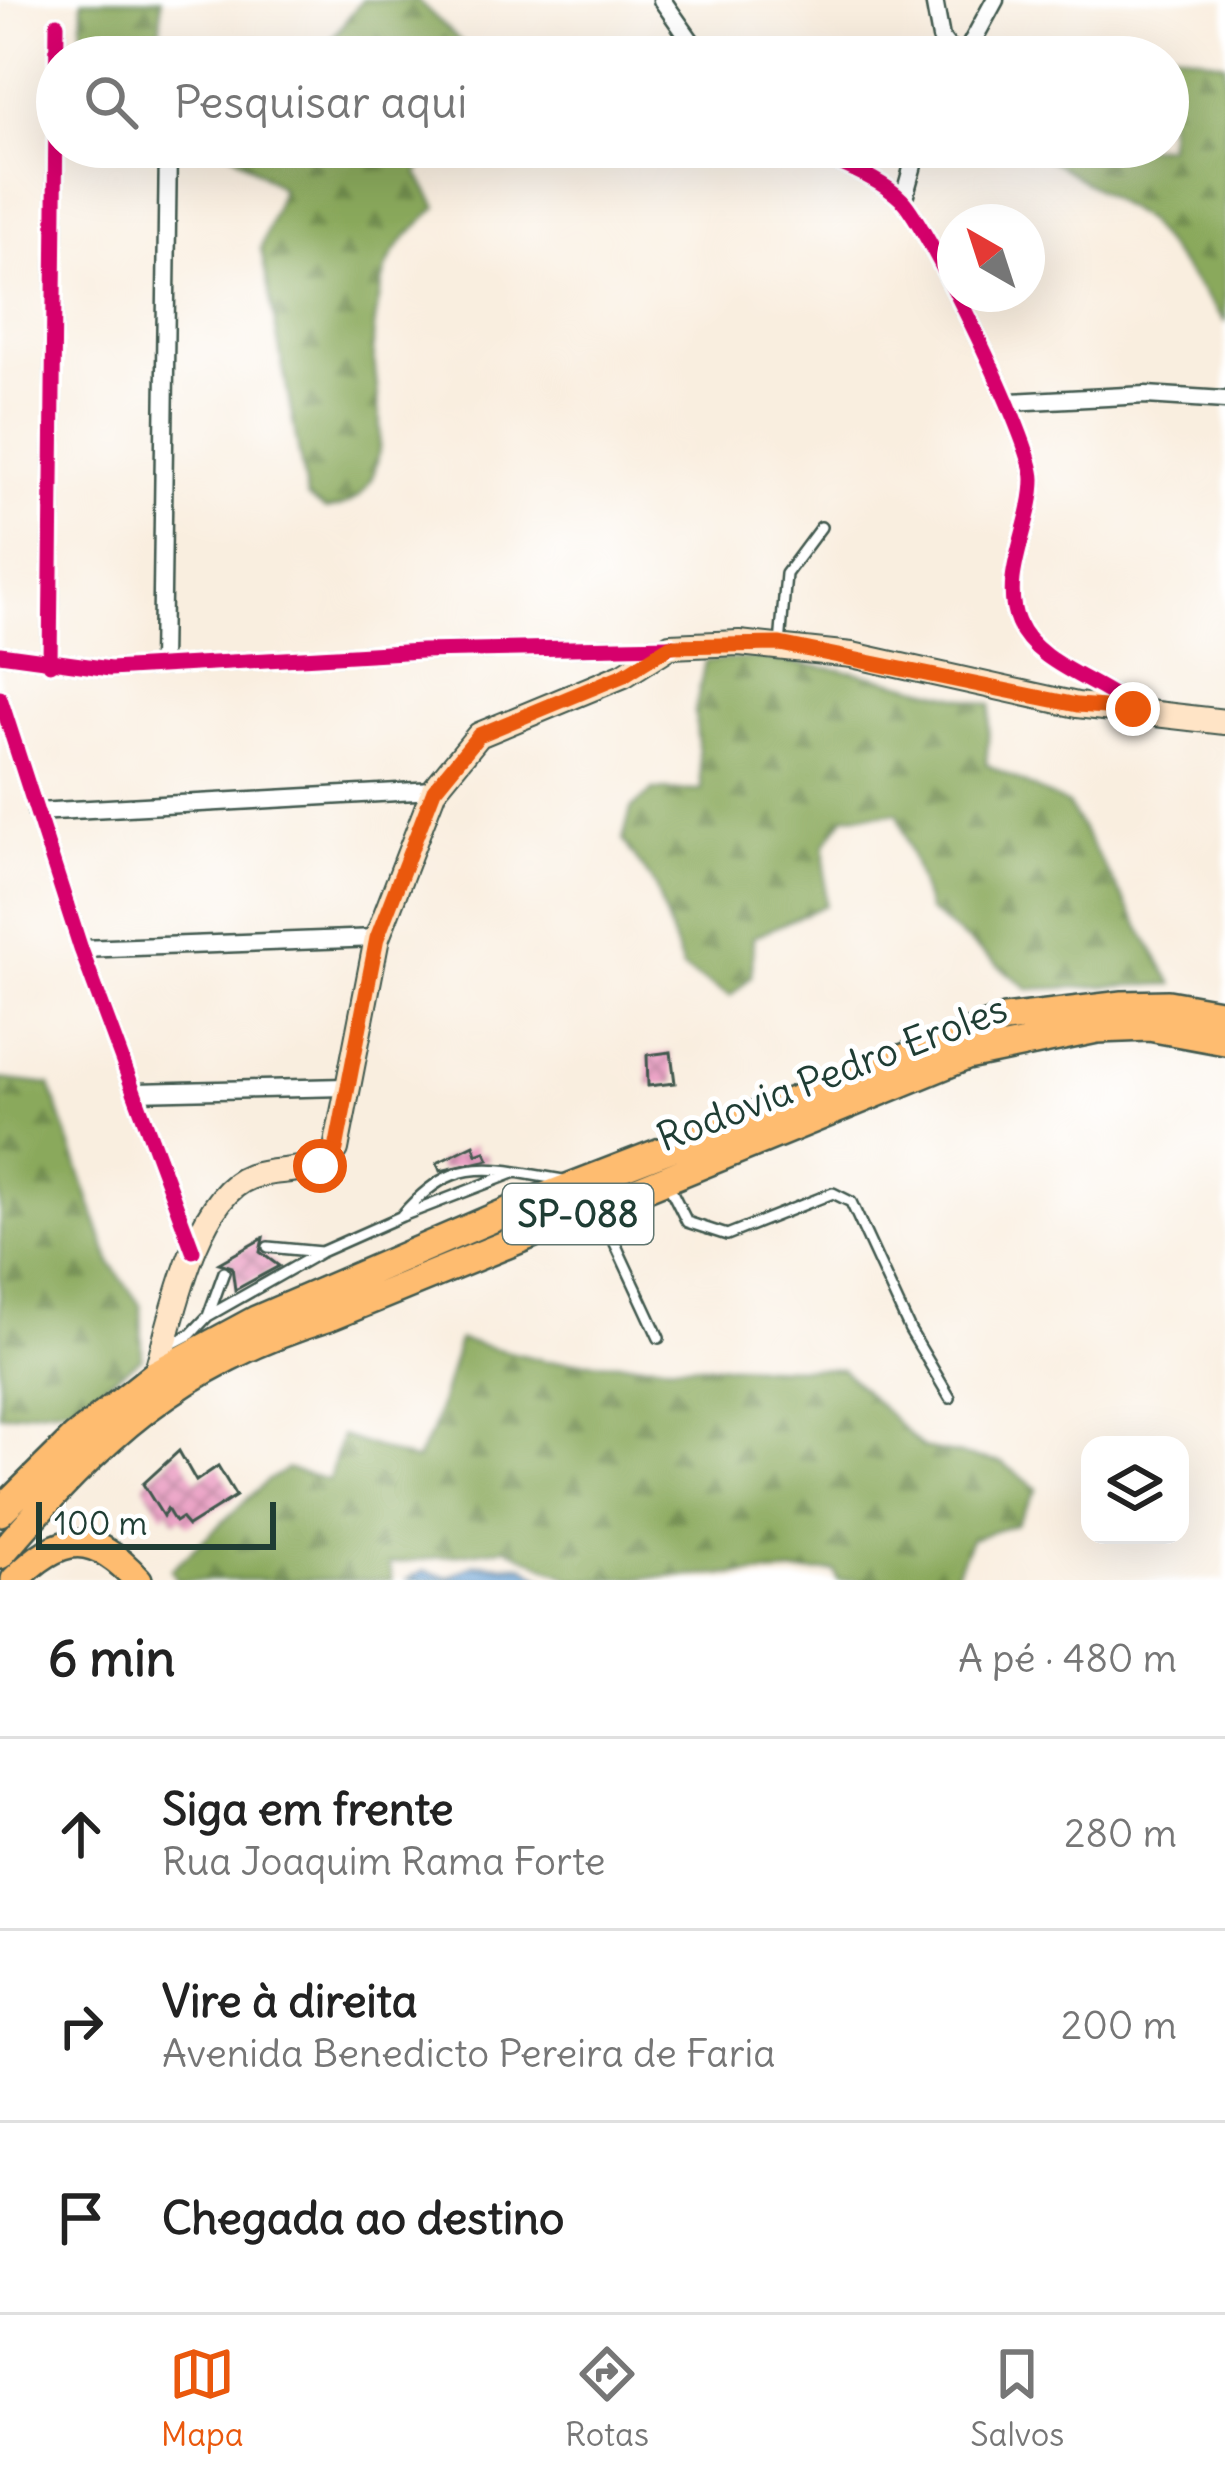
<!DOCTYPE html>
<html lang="pt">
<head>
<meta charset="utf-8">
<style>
	:root { --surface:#fff; --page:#f6f6f6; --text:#222; --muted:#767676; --line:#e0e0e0; --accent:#ea580c }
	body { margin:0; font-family:Delius,sans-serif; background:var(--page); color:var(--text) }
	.controls { position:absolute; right:36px; bottom:36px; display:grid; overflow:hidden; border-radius:24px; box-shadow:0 12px 48px #0002 }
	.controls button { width:108px; height:108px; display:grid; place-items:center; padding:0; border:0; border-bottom:3px solid var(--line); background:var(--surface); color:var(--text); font:60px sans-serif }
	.compass { position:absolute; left:937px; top:204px; width:108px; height:108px; border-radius:50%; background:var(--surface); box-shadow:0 12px 48px #0002; rotate:321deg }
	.scale { position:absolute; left:36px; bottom:30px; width:240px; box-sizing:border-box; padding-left:12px; border:6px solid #1f3d34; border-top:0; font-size:33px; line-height:42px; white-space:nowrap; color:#1f3d34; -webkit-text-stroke:9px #fff; paint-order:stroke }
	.stop { position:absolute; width:36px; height:36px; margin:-27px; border:9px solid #ea580c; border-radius:50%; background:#fff }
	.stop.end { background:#ea580c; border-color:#fff; box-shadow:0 3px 12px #0008 }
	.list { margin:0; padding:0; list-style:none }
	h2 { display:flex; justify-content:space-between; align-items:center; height:156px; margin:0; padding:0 48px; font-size:51px }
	h2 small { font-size:39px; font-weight:400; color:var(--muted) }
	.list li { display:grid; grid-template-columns:78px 1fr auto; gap:36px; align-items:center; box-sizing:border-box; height:192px; padding:0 48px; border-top:3px solid var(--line) }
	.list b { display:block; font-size:45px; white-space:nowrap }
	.list p { margin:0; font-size:39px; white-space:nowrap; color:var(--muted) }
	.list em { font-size:39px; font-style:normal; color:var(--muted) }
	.icon { flex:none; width:66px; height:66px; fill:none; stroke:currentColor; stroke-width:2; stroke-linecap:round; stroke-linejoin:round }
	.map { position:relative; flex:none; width:1225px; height:1580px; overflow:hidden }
	.search { position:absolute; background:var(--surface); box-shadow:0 12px 48px #0002; left:36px; right:36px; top:36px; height:132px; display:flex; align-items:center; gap:30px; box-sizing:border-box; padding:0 42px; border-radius:66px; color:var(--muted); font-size:45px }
	.sheet { height:732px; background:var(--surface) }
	nav { display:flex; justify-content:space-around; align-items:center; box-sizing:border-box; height:168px; border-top:3px solid var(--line); background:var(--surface); font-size:33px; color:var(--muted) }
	nav a { display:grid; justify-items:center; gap:6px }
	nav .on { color:var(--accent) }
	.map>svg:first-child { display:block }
	.forest { fill:url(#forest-firs); stroke:#547348; stroke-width:3 }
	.water { fill:url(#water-rules); stroke:#416e84; stroke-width:3 }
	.building { fill:url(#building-cross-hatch) }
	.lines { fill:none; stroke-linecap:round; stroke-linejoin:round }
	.service-casing { stroke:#40584e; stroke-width:14 }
	.minor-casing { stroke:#40584e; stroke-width:21 }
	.secondary-casing { stroke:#40584e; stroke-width:28 }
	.trunk-casing { stroke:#40584e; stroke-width:32 }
	.service { stroke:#fff; stroke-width:9 }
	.minor { stroke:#fff; stroke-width:16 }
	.secondary { stroke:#ffe4c6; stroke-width:24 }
	.trunk { stroke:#febc70; stroke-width:27 }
	.cycleway-casing { stroke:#fff; stroke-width:22 }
	.cycleway { stroke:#d6006c; stroke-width:15 }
	.route { stroke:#ea580c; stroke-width:15 }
	.labels { text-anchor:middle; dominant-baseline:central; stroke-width:10; stroke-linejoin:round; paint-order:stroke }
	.shield { fill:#fff; stroke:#627771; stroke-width:3 }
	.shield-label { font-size:36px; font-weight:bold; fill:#1f3d34 }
	.street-label { font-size:39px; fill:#1f3d34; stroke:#fff }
</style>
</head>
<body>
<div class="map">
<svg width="1225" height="1580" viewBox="0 0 1225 1580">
	<defs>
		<pattern id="forest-firs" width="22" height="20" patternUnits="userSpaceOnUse" patternTransform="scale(3)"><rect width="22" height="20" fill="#8aa95c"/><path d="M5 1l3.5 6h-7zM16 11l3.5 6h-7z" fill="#708b4d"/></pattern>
		<pattern id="water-rules" width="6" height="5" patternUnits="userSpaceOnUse" patternTransform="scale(3)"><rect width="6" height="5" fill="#639ed3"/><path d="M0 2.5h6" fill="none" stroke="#5182ac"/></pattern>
		<pattern id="building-cross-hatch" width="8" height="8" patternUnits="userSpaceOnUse" patternTransform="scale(3)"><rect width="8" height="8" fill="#eba0c4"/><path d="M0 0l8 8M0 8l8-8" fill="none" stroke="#be84a0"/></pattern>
	</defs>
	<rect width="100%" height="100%" fill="#fff"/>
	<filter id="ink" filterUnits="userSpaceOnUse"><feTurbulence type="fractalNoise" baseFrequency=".00833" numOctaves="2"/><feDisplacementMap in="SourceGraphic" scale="24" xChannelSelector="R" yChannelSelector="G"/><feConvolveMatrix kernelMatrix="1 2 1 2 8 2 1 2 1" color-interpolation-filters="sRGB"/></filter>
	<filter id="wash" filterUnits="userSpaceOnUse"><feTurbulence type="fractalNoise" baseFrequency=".004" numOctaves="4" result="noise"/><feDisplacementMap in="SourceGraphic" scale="48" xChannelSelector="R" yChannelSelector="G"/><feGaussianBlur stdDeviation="2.7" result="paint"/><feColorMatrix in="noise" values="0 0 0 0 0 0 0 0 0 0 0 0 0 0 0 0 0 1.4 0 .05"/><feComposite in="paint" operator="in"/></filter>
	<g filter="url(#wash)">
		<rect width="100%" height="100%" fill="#f9eedf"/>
		<path class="forest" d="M 82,0 L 161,0 L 160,57 L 82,57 Z
			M 362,0 L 417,0 L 477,57 L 224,57 L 252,39 L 322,51 Z
			M 1073,39 L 1160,48 L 1225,63 L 1225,321 L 1146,221 L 1030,147 L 1168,147 L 1168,57 L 1062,57 Z
			M 224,147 L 431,147 L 418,174 L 437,207 C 414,229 390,247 383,280 C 379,299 373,325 373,344 C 375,398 404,499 326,510 L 307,497 L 261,248 L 282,189 Z
			M 759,658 L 855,672 L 991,705 L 986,764 L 1068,805 L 1173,984 L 1029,989 L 929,911 L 898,813 L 845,816 L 825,844 L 825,905 L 753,937 L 752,976 L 730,996 L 683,969 L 655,886 L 623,840 L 631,809 L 653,790 L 702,791 L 695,711 L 705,661 Z
			M 0,1079 L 50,1085 L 111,1264 L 141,1306 L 142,1358 L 74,1405 L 0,1415 Z
			M 459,1340 L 547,1361 L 842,1369 L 923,1448 L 1003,1463 L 1037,1489 L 1016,1524 L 971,1539 L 953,1580 L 838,1580 L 835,1571 L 574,1580 L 506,1548 L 389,1564 L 392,1580 L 178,1580 L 171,1570 L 267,1481 L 287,1469 L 329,1480 L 341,1436 L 415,1461 L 432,1432 Z"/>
		<path class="water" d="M 475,1564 L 522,1565 L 544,1580 L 406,1580 L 424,1571 L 449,1577 Z"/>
		<g id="blocks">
			<path class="building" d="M 671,1052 L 675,1083 L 648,1086 L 647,1055 Z
				M 474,1145 L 477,1155 L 485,1152 L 489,1160 L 440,1171 L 437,1163 Z
				M 263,1238 L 260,1252 L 279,1266 L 235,1290 L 232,1267 L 219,1263 Z
				M 179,1451 L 196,1481 L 218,1466 L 236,1496 L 188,1526 L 181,1518 L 175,1522 L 167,1509 L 163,1516 L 143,1484 Z"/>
		</g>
	</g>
	<g filter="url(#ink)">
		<use href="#blocks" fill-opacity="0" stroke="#40584e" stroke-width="3"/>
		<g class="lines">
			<g class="service-casing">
				<path id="service" d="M 780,645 L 786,574 L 821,527
					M 667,1182 L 687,1222 L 727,1235 L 833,1193 L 851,1202 L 910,1330 L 950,1398
					M 600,1211 L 659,1338
					M 402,1215 C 437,1175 463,1163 516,1172
					M 268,1247 L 321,1252
					M 208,1316 L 224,1272
					M 168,1346 L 191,1334 L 208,1316 L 321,1252 L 402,1216 L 516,1172 L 569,1181"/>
			</g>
			<g class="minor-casing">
				<path id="minor" d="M 662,0 L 702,57
					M 934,0 L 941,38 L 955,57
					M 964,57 L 995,0
					M 806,147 C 835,163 878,176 902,200 C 928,227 1033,443 1033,479 C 1033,525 999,577 1018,622 C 1036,665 1100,680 1133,709
					M 903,201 L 918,147
					M 1010,402 L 1146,395 L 1225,400
					M 0,654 L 110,669 L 421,651 L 669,646
					M 50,664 L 57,24
					M 161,666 L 168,147
					M 0,698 L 81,949 L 193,1251
					M 36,812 L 434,790
					M 81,949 L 377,938
					M 136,1092 L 345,1087"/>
			</g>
			<g class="secondary-casing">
				<path id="secondary" d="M 156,1374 C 171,1323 195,1197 250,1177 C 281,1166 314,1177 336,1149 L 377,938 L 434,790 L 479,735 L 624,675 L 670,646 L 739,643 L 852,655 L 1077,705 L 1225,722"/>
			</g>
			<g class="trunk-casing">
				<path id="trunk" d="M 0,1512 L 75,1438 L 156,1374 L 256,1320 L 526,1204 L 1005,1019 L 1123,1005 L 1168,1004 L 1225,1014
					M 0,1555 C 102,1437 177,1364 329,1317 L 967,1056 L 1097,1029 L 1149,1027 L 1225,1041
					M 15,1580 C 62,1532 93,1531 138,1580"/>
			</g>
			<use href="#service" class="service"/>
			<use href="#minor" class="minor"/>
			<use href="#secondary" class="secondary"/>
			<use href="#trunk" class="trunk"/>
			<g class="cycleway-casing">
				<path id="cycleway" d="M 806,147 C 835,163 878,176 902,200 C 928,227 1033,443 1033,479 C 1033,525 999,577 1018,622 C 1036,665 1100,680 1133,709
					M 0,654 L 110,669 L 421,651 L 670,646
					M 50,664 L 57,24
					M 0,698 L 81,949 L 193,1251"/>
			</g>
			<use href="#cycleway" class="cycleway"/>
		</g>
	</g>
	<g class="lines" filter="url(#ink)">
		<path class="route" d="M 320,1166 L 336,1149 L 377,938 L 434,790 L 479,735 L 624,675 L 670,646 L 780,644 L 1077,705 L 1133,709"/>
	</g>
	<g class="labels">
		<rect class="shield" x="503" y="1184" width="150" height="60" rx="9"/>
		<g class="shield-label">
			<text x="578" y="1214">SP-088</text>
		</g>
		<g class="street-label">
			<text transform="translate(832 1073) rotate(-21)">Rodovia Pedro Eroles</text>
		</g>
	</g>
</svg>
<div class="controls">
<button><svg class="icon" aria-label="layers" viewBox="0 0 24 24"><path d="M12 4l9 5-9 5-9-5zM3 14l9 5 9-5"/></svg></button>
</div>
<svg class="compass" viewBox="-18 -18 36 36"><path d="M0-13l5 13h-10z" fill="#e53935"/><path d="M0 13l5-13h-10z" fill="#767676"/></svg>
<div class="scale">100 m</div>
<div class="stop" style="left:320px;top:1166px"></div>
<div class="stop end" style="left:1133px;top:709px"></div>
<div class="search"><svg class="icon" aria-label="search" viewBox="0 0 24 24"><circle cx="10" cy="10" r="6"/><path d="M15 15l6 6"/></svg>Pesquisar aqui</div>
</div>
<section class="sheet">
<h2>6 min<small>A pé · 480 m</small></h2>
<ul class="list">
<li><svg class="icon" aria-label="ahead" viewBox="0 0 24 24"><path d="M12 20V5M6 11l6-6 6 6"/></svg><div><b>Siga em frente</b><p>Rua Joaquim Rama Forte</p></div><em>280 m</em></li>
<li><svg class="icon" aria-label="right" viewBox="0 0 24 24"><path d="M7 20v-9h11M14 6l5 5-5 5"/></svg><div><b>Vire à direita</b><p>Avenida Benedicto Pereira de Faria</p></div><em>200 m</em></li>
<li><svg class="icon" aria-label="arrive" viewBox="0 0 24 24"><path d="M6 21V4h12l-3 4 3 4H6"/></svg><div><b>Chegada ao destino</b></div></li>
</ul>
</section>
<nav>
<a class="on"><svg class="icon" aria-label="map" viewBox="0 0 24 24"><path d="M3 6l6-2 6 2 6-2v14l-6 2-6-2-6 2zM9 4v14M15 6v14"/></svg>Mapa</a>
<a><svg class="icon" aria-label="directions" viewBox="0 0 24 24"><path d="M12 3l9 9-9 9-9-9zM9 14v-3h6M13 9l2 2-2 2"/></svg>Rotas</a>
<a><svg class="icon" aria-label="saved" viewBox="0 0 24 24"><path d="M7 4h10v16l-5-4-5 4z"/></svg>Salvos</a>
</nav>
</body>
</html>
